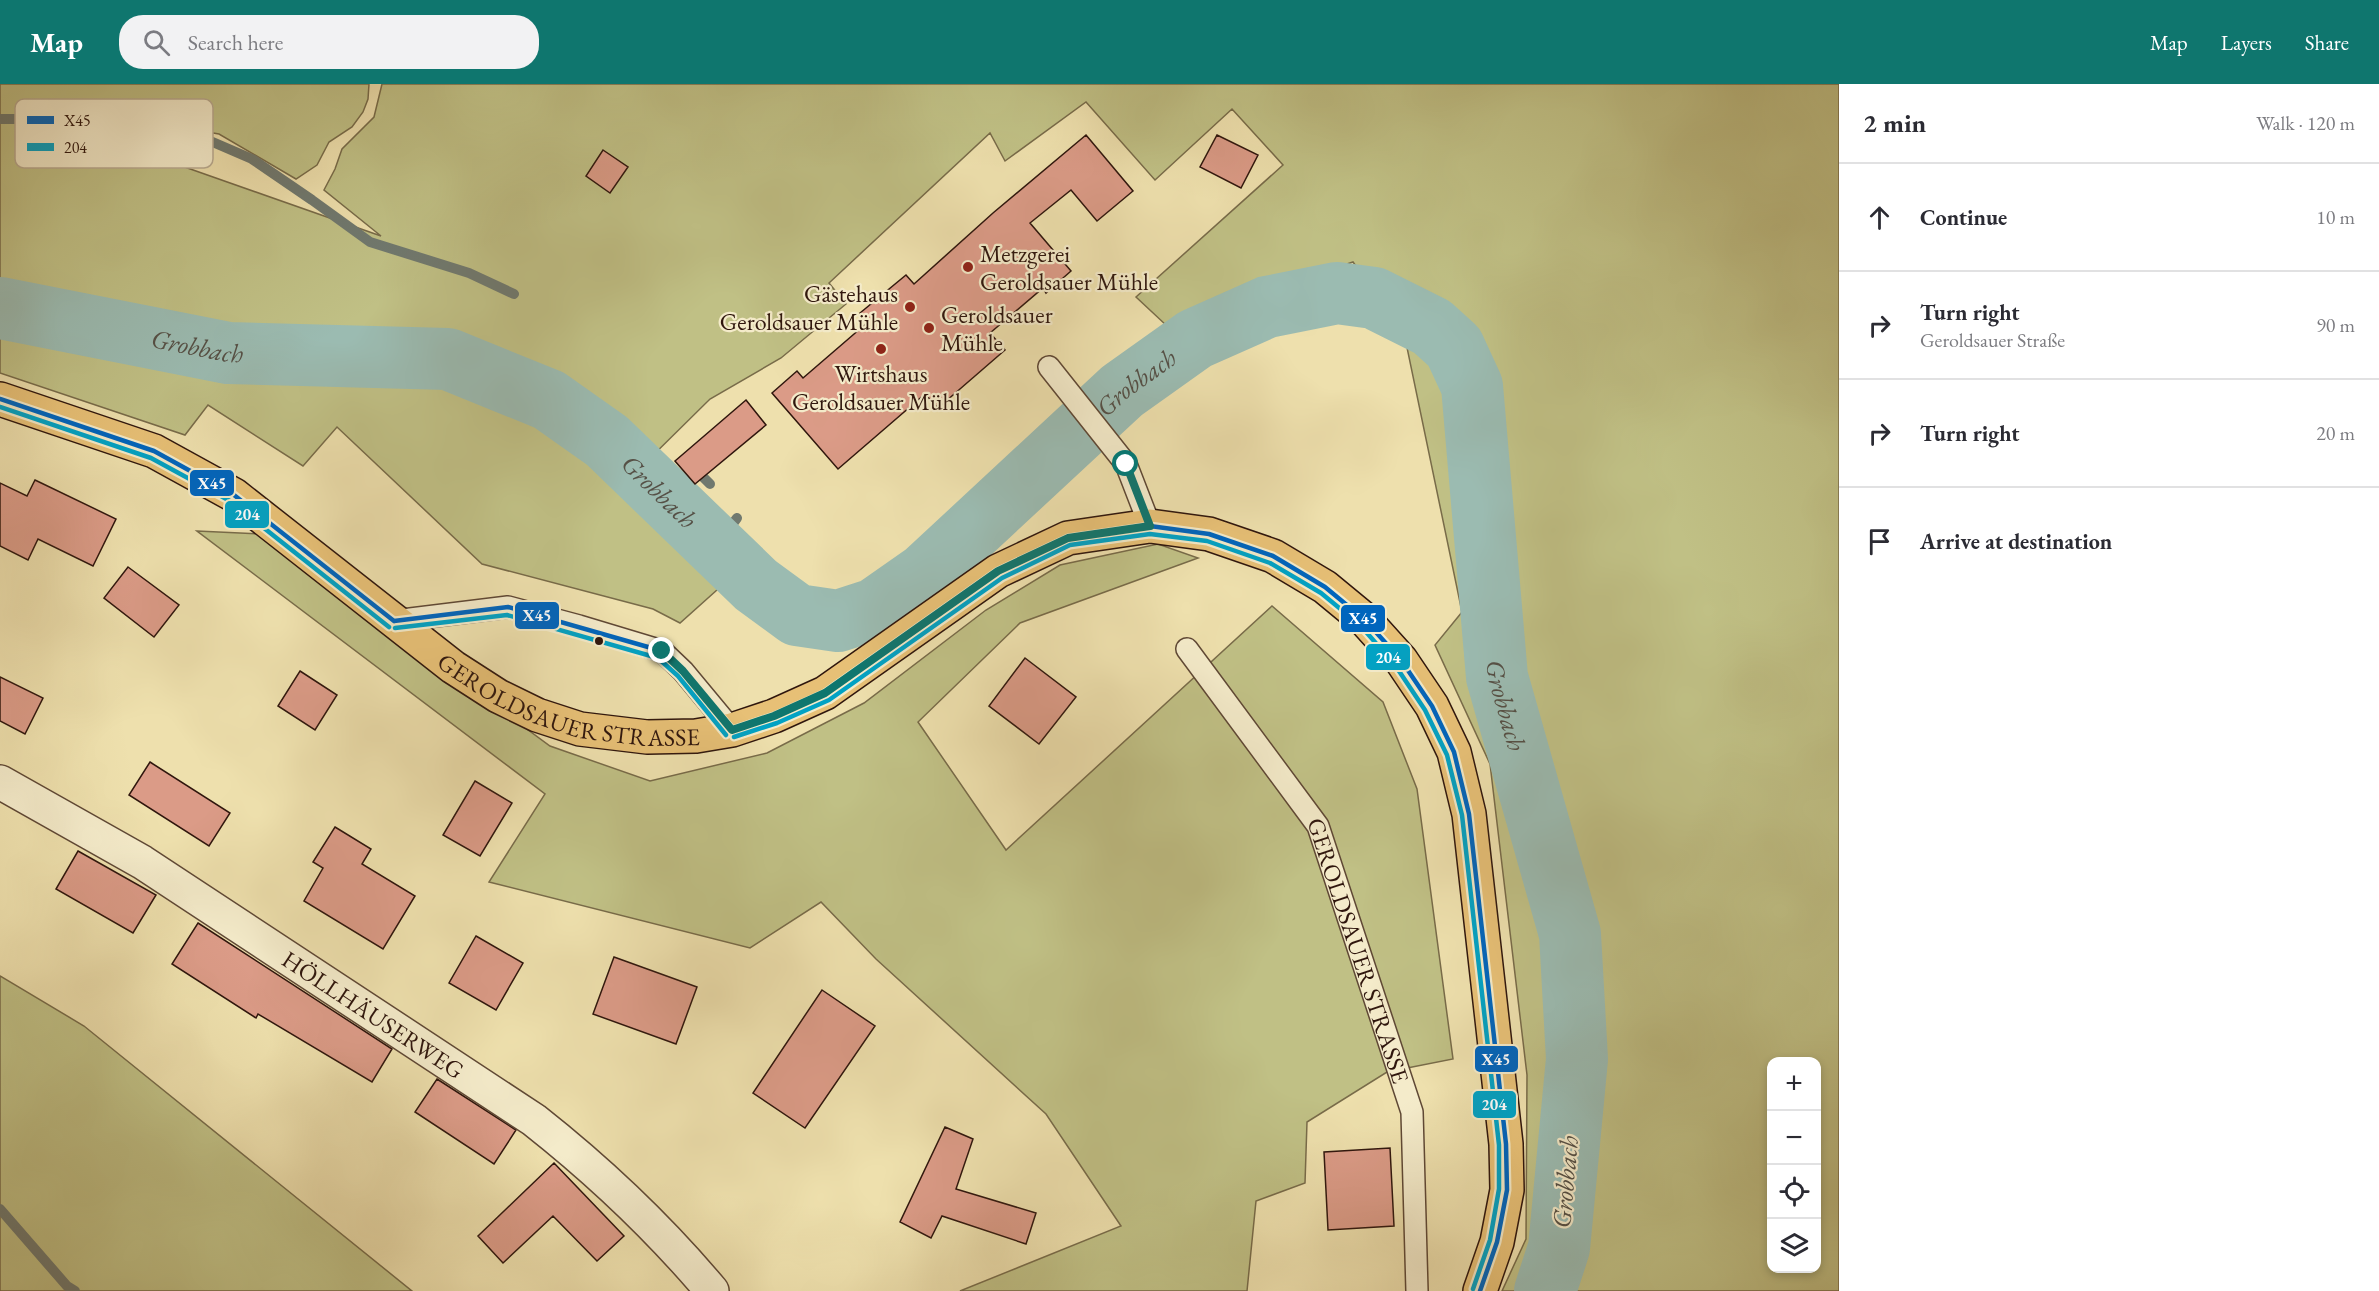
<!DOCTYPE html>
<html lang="en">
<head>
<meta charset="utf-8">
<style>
	:root { --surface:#fff; --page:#f2f2f3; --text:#2b2b33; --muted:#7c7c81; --line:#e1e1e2; --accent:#0f766e }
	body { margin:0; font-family:"EB Garamond",serif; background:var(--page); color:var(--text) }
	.controls { position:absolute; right:18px; bottom:18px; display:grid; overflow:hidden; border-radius:12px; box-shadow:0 3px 9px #0003 }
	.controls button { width:54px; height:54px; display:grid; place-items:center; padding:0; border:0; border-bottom:2px solid var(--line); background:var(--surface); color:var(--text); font:30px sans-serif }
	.stop { position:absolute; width:18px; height:18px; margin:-14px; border:4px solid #0f766e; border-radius:50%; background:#fff }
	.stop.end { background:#0f766e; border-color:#fff; box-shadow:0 2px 6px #0008 }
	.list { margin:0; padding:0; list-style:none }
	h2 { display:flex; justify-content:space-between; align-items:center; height:78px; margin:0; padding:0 24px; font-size:26px }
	h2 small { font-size:20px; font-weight:400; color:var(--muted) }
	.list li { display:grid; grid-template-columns:39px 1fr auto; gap:18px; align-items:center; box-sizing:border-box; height:108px; padding:0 24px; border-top:2px solid var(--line) }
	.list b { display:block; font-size:22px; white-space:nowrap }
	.list p { margin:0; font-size:20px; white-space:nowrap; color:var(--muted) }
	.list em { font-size:20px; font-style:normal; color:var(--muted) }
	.icon { flex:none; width:33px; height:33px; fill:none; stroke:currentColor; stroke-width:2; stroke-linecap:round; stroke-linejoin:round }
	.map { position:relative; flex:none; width:1839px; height:1207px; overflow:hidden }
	header { display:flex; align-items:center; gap:36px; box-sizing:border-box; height:84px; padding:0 30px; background:var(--accent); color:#fff }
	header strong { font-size:28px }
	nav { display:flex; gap:33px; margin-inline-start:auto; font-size:21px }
	.search { width:420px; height:54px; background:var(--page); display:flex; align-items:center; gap:15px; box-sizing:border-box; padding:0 21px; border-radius:24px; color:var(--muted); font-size:22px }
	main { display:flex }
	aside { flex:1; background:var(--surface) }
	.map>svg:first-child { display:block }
	.green { fill:#c0c085; stroke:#786b49; stroke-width:1.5; fill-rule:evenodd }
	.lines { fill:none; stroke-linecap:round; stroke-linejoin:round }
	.stream { stroke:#70796f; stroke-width:10 }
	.river { stroke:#9bbbb1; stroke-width:62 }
	.building { fill:#db9b87; stroke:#2f160d; stroke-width:1.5 }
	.lane-casing { stroke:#5f4835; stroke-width:24 }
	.street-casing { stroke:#5f4835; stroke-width:36 }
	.primary-casing { stroke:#2f160d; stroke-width:36 }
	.lane { stroke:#f4ebca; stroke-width:21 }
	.street { stroke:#f4ebca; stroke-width:33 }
	.primary { stroke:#e7c076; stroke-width:33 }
	.bus-1-casing { stroke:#f4ebca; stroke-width:9 }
	.bus-2-casing { stroke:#f4ebca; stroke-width:9 }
	.bus-1 { stroke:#0065bd; stroke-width:4.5 }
	.bus-2 { stroke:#02a2c4; stroke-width:4.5 }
	.route { stroke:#0f766e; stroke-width:8 }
	.poi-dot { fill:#8f2418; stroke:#f4ebca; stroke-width:2 }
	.bus-dot { fill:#2f160d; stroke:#f4ebca; stroke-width:2 }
	.labels { text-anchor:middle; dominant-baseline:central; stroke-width:4.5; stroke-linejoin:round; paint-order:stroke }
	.poi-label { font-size:24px; fill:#2f160d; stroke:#f4ebca; text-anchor:start }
	.street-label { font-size:24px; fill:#2f160d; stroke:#f4ebca }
	.water-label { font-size:26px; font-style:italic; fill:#555046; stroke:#f4ebca }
	.key { fill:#f4ebca; stroke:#b9ab91; stroke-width:1.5 }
	.key-label { font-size:16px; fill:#2f160d }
	.line-badge { stroke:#f4ebca; stroke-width:2 }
	.badge-label { font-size:16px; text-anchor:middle; font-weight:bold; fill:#fff }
</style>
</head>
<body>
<header>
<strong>Map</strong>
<div class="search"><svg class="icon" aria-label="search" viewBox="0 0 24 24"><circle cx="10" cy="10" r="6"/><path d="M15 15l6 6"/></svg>Search here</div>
<nav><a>Map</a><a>Layers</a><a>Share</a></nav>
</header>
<main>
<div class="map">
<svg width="1839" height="1207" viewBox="0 0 1839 1207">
	<rect width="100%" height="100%" fill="#eee0ad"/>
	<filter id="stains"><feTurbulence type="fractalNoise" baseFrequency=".00333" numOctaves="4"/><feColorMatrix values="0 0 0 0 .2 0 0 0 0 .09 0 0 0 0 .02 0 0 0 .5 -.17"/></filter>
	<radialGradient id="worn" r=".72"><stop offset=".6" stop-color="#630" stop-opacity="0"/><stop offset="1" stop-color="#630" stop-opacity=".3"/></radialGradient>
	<path class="green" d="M 0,0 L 369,0 L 368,15 L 363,28 L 352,43 L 329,58 L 317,81 L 296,95 L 219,50 L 87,28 L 102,54 L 381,152 L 324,106 L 335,85 L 342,65 L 374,33 L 382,0 L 1839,0 L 1839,1207 L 1502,1207 L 1526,1155 L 1527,991 L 1490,680 L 1435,561 L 1462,528 L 1404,249 L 1353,178 L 1167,242 L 1136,213 L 1283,81 L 1232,25 L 1155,96 L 1086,18 L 1005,77 L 990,49 L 829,199 L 846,220 L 781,274 L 710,315 L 633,391 L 727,497 L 680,539 L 653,525 L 482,480 L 337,343 L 303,382 L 208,321 L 185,351 L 0,289 ZM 1772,978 L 1816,978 L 1816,1184 L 1772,1184 Z
		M 197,447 L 262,450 L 550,662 L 650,697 L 767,669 L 864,619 L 986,526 L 1060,481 L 1158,460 L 1198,474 L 1020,539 L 918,638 L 1006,766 L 1272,522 L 1383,618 L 1417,705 L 1453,975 L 1387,988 L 1307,1038 L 1305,1099 L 1256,1117 L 1247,1207 L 960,1207 L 1121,1142 L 1046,1030 L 876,875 L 821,818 L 750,864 L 489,798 L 545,710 Z
		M 0,892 L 84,942 L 412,1207 L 0,1207 Z"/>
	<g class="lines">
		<path class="stream" d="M 0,35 L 73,35 L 201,53 L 252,75 L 312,116 L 370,158 L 469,189 L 514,210
			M 695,385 L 710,400
			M 731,476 L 726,449 L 737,434
			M 0,1125 L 67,1202 L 75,1207"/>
		<path class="river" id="s1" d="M 0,224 L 228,269 L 448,275 L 549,316 L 607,357 L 756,501 L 797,531 L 838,537 L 875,525 L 925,490 L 1122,307 L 1195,255 L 1267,223 L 1337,209 L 1374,214 L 1432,243 L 1454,263 L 1472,302 L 1497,593 L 1570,850 L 1577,975 L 1559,1164 L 1545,1207"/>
	</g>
	<path class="building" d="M 1086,51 L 1133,107 L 1097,137 L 1071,106 L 1030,139 L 1071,187 L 1046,209 L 1043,204 L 990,249 L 1005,266 L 938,324 L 925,310 L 838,385 L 772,309 L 797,287 L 803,294 L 868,238 L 860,229 L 906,191 L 914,200 L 993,129 Z
		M 1217,51 L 1258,71 L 1241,104 L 1200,83 Z
		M 603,66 L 628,83 L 610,109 L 586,92 Z
		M 746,316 L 766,341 L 695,400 L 675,377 Z
		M 35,396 L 116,435 L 93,482 L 38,455 L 28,476 L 0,462 L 0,399 L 27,412 Z
		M 128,483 L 179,521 L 154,553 L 104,514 Z
		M 1025,574 L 1076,613 L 1039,660 L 989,622 Z
		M 300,587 L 337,611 L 315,646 L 278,622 Z
		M 0,593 L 43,614 L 25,650 L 0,637 Z
		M 150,678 L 230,729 L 209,762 L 129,711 Z
		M 475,697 L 512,719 L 480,772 L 443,751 Z
		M 335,743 L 371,765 L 362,780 L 415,812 L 383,865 L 304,817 L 323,784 L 313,778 Z
		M 78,767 L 156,811 L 133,849 L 56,805 Z
		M 198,839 L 392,965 L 372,998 L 258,930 L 256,934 L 172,880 Z
		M 476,852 L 523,879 L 496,926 L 449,899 Z
		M 614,873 L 697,903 L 676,960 L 593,930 Z
		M 822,906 L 875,942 L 805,1044 L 753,1009 Z
		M 437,995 L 516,1046 L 494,1080 L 415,1028 Z
		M 945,1043 L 973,1055 L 956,1105 L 1036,1129 L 1026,1160 L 942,1132 L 931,1154 L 900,1138 Z
		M 1390,1064 L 1394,1142 L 1328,1146 L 1324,1068 Z
		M 554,1079 L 624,1152 L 597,1177 L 553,1132 L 503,1179 L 478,1152 Z"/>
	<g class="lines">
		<g class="lane-casing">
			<g id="lane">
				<path d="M 1049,283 L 1126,380 L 1150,442"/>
				<path d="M 394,537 L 508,523 L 579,542 L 662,567 L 683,587 L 732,646"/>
				<path id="s2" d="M 1187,565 L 1318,742 L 1412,1028 L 1417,1207"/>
			</g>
		</g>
		<g class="street-casing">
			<g id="street">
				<path id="s3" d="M 0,698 L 142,778 L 534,1036 C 600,1088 658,1143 712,1207"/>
			</g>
		</g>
		<g class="primary-casing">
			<g id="primary">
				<path id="s4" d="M 0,315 L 154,367 L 234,411 L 453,583 L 498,612 L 537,631 L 580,645 L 647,653 L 696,652 L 732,646 L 774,632 L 825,609 L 998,487 L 1068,454 L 1150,442 L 1209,450 L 1273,472 L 1325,503 L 1365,536 L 1401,576 L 1432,622 L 1454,668 L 1469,730 L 1506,1060 L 1507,1106 L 1497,1158 L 1480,1207"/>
			</g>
		</g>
		<use href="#lane" class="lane"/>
		<use href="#street" class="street"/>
		<use href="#primary" class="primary"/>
		<g class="bus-1-casing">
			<path id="bus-1" d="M 0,315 L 154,367 L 234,411 L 394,537
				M 394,537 L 508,523 L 662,567 L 683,587 L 732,646
				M 732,646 L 774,632 L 825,609 L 998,487 L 1068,454 L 1150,442 L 1209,450 L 1273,472 L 1325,503 L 1365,536 L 1401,576 L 1432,622 L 1454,668 L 1469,730 L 1506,1060 L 1507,1106 L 1497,1158 L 1480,1207"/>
		</g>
		<g class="bus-2-casing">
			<path id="bus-2" d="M 0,323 L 151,374 L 230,417 L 389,543
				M 395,544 L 507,531 L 658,574 L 678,592 L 726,651
				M 734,653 L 777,639 L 829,616 L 1002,494 L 1070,461 L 1150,450 L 1207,457 L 1270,479 L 1321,509 L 1360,541 L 1395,581 L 1425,626 L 1447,671 L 1462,731 L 1499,1061 L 1499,1105 L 1490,1156 L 1473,1205"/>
		</g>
		<use href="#bus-1" class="bus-1"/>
		<use href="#bus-2" class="bus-2"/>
	</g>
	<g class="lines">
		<path class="route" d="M 662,567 L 683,587 L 732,646 L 774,632 L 825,609 L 998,487 L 1068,454 L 1150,442 L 1126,380"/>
	</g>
	<g class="poi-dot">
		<circle cx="968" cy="183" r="6"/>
		<circle cx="910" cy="223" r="6"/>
		<circle cx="929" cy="244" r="6"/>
		<circle cx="881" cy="265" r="6"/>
	</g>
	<circle class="bus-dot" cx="599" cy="557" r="5"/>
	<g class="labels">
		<g class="poi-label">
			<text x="980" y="169">Metzgerei<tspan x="980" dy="28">Geroldsauer Mühle</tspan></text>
			<text x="898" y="209" text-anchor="end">Gästehaus<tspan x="898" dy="28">Geroldsauer Mühle</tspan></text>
			<text x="941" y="230">Geroldsauer<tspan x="941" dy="28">Mühle</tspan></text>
			<text x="881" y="289" text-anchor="middle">Wirtshaus<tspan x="881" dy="28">Geroldsauer Mühle</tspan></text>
		</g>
		<g class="street-label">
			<text stroke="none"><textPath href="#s4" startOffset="656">GEROLDSAUER STRASSE</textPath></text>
			<text stroke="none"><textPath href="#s2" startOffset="351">GEROLDSAUER STRASSE</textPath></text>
			<text stroke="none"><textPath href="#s3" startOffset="440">HÖLLHÄUSERWEG</textPath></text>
		</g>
		<g class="water-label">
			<text stroke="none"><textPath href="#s1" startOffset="201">Grobbach</textPath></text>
			<text stroke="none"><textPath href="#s1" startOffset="1317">Grobbach</textPath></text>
			<text stroke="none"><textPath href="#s1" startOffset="705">Grobbach</textPath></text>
			<text stroke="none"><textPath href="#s1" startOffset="2037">Grobbach</textPath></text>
			<text transform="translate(1565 1098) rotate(-85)">Grobbach</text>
		</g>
	</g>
	<rect x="15" y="15" width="198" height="69" rx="9" class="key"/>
	<rect x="27" y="32" width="27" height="8" fill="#0065bd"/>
	<rect x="27" y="59" width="27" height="8" fill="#02a2c4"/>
	<g class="key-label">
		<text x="64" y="42">X45</text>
		<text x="64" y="69">204</text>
	</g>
	<g class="line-badge">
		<rect x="189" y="385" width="46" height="28" rx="6" fill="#0065bd"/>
		<rect x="224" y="416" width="46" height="29" rx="6" fill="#02a2c4"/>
		<rect x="514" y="517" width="46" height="29" rx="6" fill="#0065bd"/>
		<rect x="1340" y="520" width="46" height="29" rx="6" fill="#0065bd"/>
		<rect x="1365" y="559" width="46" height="28" rx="6" fill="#02a2c4"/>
		<rect x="1474" y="961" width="45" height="28" rx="6" fill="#0065bd"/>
		<rect x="1472" y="1006" width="45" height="29" rx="6" fill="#02a2c4"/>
	</g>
	<g class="badge-label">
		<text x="212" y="405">X45</text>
		<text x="247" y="436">204</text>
		<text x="537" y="537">X45</text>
		<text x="1363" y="540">X45</text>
		<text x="1388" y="579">204</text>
		<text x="1496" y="981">X45</text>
		<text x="1494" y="1026">204</text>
	</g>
	<rect width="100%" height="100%" filter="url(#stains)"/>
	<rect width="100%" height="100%" fill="url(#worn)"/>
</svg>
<div class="controls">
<button>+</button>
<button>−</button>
<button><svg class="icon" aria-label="locate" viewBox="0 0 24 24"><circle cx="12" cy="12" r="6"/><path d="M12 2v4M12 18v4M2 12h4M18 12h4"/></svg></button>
<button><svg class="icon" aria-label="layers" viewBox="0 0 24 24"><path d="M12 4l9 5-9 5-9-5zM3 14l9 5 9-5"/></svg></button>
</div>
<div class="stop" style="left:1126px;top:380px"></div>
<div class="stop end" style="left:662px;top:567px"></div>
</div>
<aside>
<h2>2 min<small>Walk · 120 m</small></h2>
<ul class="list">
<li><svg class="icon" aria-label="ahead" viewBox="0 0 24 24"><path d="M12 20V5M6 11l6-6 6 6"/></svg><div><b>Continue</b></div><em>10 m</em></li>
<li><svg class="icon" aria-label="right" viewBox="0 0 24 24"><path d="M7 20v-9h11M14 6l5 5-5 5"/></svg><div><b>Turn right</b><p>Geroldsauer Straße</p></div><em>90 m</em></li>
<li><svg class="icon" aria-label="right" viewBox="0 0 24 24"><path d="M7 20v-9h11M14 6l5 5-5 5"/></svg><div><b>Turn right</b></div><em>20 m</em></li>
<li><svg class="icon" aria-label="arrive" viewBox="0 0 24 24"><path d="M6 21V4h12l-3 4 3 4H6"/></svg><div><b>Arrive at destination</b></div></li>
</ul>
</aside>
</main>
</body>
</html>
